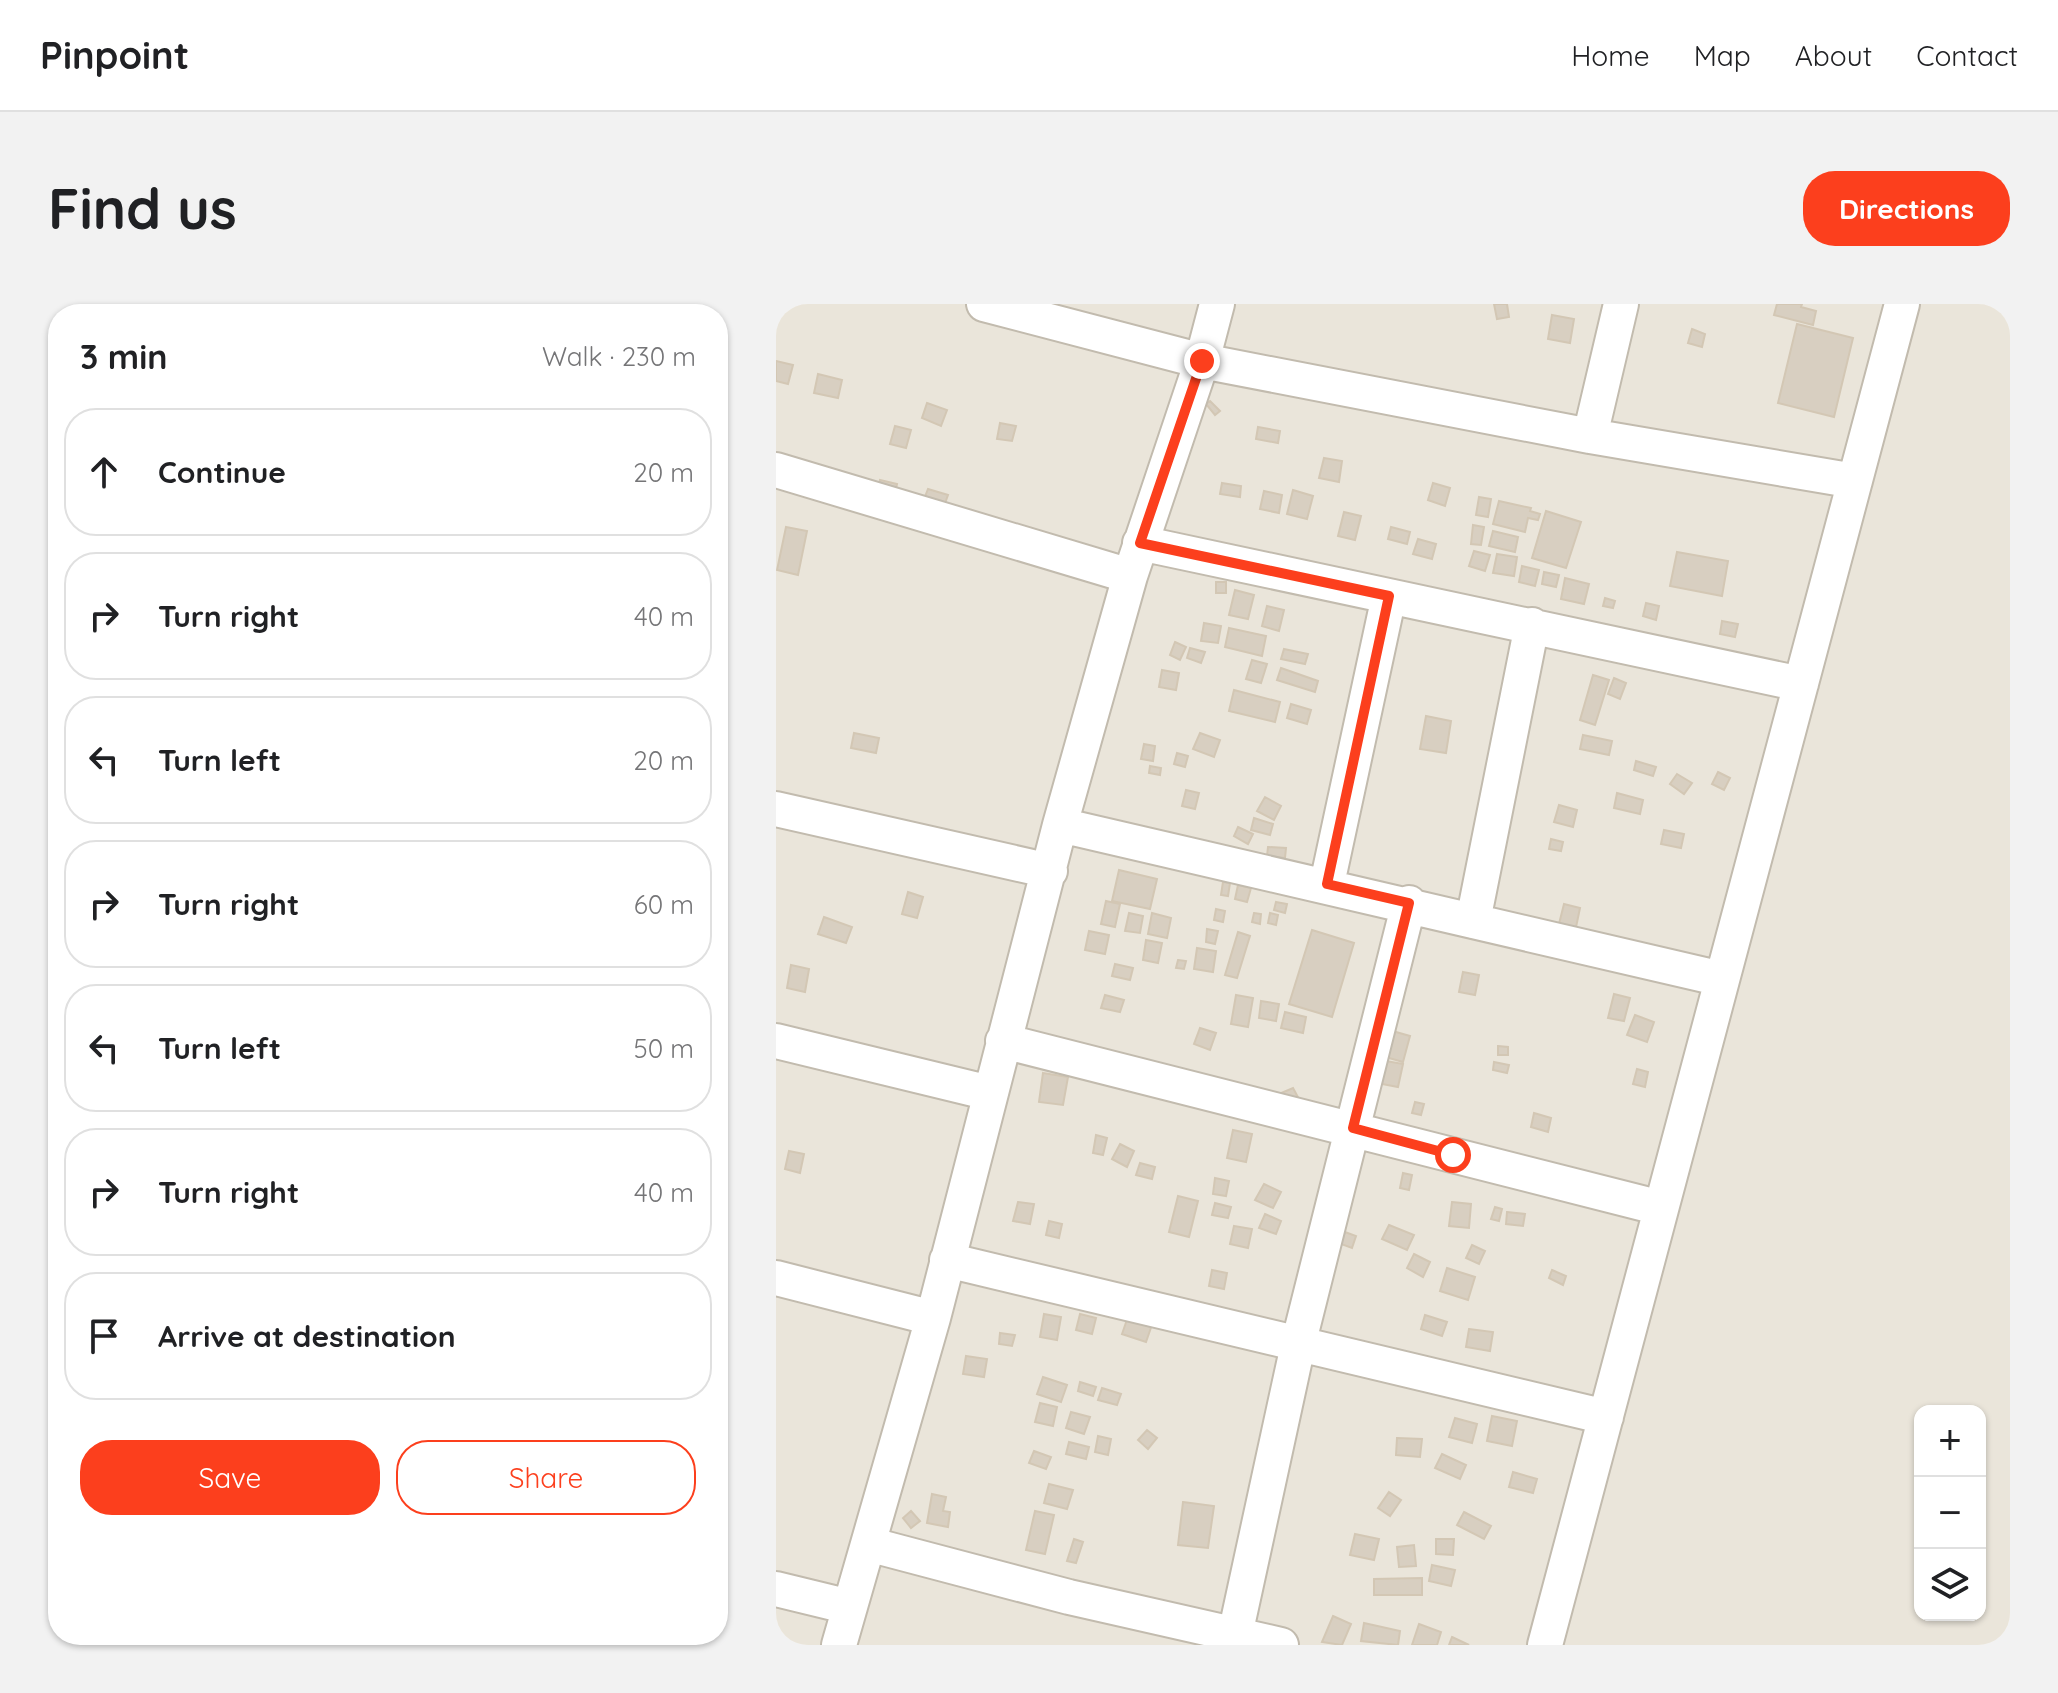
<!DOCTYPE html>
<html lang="en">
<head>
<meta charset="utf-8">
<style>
	:root { --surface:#fff; --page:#f2f2f2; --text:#202124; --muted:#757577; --line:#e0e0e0; --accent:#fc3f1d }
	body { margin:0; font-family:Quicksand,sans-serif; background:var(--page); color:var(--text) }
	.controls { position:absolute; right:24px; bottom:24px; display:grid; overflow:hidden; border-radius:16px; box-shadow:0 2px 6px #0004 }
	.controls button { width:72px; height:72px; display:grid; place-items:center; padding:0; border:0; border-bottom:2px solid var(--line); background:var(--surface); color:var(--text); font:40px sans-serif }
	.stop { position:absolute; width:24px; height:24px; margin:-18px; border:6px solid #fc3f1d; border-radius:50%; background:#fff }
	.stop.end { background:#fc3f1d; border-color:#fff; box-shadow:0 2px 8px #0008 }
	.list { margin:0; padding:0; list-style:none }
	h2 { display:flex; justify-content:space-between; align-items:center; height:104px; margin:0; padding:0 32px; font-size:34px }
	h2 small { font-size:26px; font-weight:400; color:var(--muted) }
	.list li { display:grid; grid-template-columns:52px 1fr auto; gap:24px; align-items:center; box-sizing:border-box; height:128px; margin:0 16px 16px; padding:0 16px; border:2px solid var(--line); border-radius:32px }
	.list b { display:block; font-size:30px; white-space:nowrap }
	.list em { font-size:26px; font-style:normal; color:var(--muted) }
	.actions { display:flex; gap:16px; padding:24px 32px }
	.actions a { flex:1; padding:18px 0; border:2px solid var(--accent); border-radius:32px; text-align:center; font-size:28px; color:var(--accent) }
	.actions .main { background:var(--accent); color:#fff }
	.icon { flex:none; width:44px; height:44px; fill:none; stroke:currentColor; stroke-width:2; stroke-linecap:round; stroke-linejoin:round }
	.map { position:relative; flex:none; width:1234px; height:1341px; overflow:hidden; border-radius:32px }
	header { display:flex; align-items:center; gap:48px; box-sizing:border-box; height:112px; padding:0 40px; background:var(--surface); border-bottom:2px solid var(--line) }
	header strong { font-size:38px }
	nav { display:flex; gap:44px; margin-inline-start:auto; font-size:28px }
	.intro { display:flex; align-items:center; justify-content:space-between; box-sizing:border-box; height:192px; padding:0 48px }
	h1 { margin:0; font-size:56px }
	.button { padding:20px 36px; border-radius:32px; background:var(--accent); color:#fff; font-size:28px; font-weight:700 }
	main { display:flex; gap:48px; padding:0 48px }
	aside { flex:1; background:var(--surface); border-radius:32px; box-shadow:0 2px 6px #0004 }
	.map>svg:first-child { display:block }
	.residential { fill:#eae5da; fill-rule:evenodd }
	.building { fill:#d8cfc1; stroke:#d3c7b4; stroke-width:2 }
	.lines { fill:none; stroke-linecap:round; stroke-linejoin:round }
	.minor-casing { stroke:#c2bbae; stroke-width:38 }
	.minor { stroke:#fff; stroke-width:34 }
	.route { stroke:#fc3f1d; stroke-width:10 }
</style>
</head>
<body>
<header>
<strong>Pinpoint</strong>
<nav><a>Home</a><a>Map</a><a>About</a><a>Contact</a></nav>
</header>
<div class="intro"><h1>Find us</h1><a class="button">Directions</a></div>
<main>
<aside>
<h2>3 min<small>Walk · 230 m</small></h2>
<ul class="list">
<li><svg class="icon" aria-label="ahead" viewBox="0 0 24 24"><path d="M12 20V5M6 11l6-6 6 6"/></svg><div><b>Continue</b></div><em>20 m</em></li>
<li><svg class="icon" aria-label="right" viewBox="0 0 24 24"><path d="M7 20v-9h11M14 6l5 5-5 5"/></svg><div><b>Turn right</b></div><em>40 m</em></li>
<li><svg class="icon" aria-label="left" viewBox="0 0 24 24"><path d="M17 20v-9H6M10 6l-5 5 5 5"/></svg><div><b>Turn left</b></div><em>20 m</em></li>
<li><svg class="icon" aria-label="right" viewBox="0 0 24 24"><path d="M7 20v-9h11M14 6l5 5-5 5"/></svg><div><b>Turn right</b></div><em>60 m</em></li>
<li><svg class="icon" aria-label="left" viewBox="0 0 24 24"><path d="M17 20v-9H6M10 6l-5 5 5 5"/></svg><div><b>Turn left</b></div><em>50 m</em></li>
<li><svg class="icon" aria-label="right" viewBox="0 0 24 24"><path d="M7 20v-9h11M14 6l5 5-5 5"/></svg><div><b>Turn right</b></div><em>40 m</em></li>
<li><svg class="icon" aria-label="arrive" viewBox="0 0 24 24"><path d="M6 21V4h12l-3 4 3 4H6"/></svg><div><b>Arrive at destination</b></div></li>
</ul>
<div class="actions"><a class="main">Save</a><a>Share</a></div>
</aside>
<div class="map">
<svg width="1234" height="1341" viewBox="0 0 1234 1341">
	<rect width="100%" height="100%" fill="#f6f3ec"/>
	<path class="residential" d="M 0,0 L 1234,0 L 1234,1341 L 0,1341 ZM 1144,1107 L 1204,1107 L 1204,1311 L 1144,1311 Z"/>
	<path class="building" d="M 718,0 L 731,0 L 733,13 L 721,15 Z
		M 1001,0 L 1026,0 L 1025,3 L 1040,7 L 1037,21 L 998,11 Z
		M 776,11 L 798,15 L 794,39 L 772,35 Z
		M 1021,20 L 1077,34 L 1058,113 L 1002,99 Z
		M 916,25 L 929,30 L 926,43 L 912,39 Z
		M 0,57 L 17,61 L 12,80 L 0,77 Z
		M 42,70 L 66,76 L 62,94 L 38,89 Z
		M 434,97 L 444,107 L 439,111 L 430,100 Z
		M 151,99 L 171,106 L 165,122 L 146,114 Z
		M 224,119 L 240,122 L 236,137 L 221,135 Z
		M 119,122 L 135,126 L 130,144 L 114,140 Z
		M 482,123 L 504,127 L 502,139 L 480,135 Z
		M 548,154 L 566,157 L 563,178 L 543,174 Z
		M 104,176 L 121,180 L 119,189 L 102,185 Z
		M 446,179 L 465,182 L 464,193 L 444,190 Z
		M 657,179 L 674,184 L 669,202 L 652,196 Z
		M 152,185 L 172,191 L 167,205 L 147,198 Z
		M 517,186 L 537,192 L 531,215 L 511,210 Z
		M 488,187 L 506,191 L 503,209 L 484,205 Z
		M 703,193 L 715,195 L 712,213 L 700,211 Z
		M 723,197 L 755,204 L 754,207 L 764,210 L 762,216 L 752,214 L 749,228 L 717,220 Z
		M 770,207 L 805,218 L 790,264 L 756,254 Z
		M 568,208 L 585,212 L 579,236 L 562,232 Z
		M 697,221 L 708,223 L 705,241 L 695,240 Z
		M 10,223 L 31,227 L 22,271 L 1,266 Z
		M 615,223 L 634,228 L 631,240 L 612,235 Z
		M 717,227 L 742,233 L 739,248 L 713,242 Z
		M 642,235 L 660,240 L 656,255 L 637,250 Z
		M 698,247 L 714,251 L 709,267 L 693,262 Z
		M 901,248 L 952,257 L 946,292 L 894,282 Z
		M 721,250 L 741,253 L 738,272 L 717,269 Z
		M 746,262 L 763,266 L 759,282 L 743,278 Z
		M 768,268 L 783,271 L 780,283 L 766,280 Z
		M 789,274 L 813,280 L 808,300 L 785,295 Z
		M 440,278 L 450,278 L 450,289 L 440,289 Z
		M 459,286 L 478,291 L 472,315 L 453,311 Z
		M 829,294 L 839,297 L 837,304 L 827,302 Z
		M 870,299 L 883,302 L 880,316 L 867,312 Z
		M 491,302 L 508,306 L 503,327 L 486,322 Z
		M 946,317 L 962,320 L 959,333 L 944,330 Z
		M 428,319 L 445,322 L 442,339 L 425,337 Z
		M 453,324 L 490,332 L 486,352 L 449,343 Z
		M 399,338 L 410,343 L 404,356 L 394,351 Z
		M 414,344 L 429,348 L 425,359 L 411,354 Z
		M 508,345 L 532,350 L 529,360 L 505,355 Z
		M 476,356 L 491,360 L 485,379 L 470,375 Z
		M 505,364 L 542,377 L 539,388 L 501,376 Z
		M 386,366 L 403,369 L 400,386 L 383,383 Z
		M 817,371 L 833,376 L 819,421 L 804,416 Z
		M 838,374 L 850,379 L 844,395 L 832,390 Z
		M 458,386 L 504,398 L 499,418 L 453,407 Z
		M 515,400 L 535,406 L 531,420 L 511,414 Z
		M 650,412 L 675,417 L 670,449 L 644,445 Z
		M 78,429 L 103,434 L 100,449 L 75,444 Z
		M 424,429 L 444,436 L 438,453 L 417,445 Z
		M 807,431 L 836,437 L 833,451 L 804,445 Z
		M 368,440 L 379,442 L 377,457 L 365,455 Z
		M 401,449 L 412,452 L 409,463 L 398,460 Z
		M 860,457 L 880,463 L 877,472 L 858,466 Z
		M 374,462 L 385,464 L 384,471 L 373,469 Z
		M 942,468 L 954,474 L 948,486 L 936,480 Z
		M 901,470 L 916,479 L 908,490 L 894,480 Z
		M 410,486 L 423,489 L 419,505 L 406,502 Z
		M 841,489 L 867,496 L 864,510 L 838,504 Z
		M 489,493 L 505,502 L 498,516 L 481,507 Z
		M 783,501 L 801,506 L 797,523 L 778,518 Z
		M 478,514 L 497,520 L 494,531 L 475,526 Z
		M 462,523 L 477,530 L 472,540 L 458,532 Z
		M 888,526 L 908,530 L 905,544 L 885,540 Z
		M 775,535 L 787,538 L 785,547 L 773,545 Z
		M 492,543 L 510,544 L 509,554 L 491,552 Z
		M 343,566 L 381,575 L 374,605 L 336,597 Z
		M 447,578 L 454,579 L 452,592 L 445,591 Z
		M 462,581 L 475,584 L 471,598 L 459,595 Z
		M 132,588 L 147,593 L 141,614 L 126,610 Z
		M 330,597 L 344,600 L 339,623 L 325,620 Z
		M 500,598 L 511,600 L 509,609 L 498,606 Z
		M 788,600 L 804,604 L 799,628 L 782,624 Z
		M 440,605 L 449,607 L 447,618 L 438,616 Z
		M 353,609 L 367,612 L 364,629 L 349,627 Z
		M 376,609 L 395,614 L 391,634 L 372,630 Z
		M 478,609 L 485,610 L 484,620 L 476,618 Z
		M 494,609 L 502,611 L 500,621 L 492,619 Z
		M 48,613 L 76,623 L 70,639 L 42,630 Z
		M 431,625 L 442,627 L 439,640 L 430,638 Z
		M 536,626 L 578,639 L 556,713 L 513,700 Z
		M 313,627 L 333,631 L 329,650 L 309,646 Z
		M 462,628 L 474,632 L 461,674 L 449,671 Z
		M 370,636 L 386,639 L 382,659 L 367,656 Z
		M 421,644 L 440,647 L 437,668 L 418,665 Z
		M 402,656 L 410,657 L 408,665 L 400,664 Z
		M 339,660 L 357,664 L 354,676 L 336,672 Z
		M 15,661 L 33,665 L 29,688 L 11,684 Z
		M 687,668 L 703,671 L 699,691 L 683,688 Z
		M 838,690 L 854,694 L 848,717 L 832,714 Z
		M 329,691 L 348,696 L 344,708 L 325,704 Z
		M 460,691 L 477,694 L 472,723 L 455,720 Z
		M 485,697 L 503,700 L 500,717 L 483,714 Z
		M 509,708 L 530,713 L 527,729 L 505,724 Z
		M 859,711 L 878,718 L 871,738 L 851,731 Z
		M 424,724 L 440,729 L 434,746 L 418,740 Z
		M 613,726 L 634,732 L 627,758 L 606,752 Z
		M 722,742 L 732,743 L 732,751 L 722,751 Z
		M 610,757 L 627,760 L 622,783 L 606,780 Z
		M 718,758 L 733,761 L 731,769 L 717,766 Z
		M 861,765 L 872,768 L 869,783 L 857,780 Z
		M 267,769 L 292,773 L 287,801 L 263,798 Z
		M 517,784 L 524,797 L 503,790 Z
		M 639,798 L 648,800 L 645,811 L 636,809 Z
		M 758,809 L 775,814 L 772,828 L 755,823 Z
		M 457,826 L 476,830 L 470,858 L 451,854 Z
		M 320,831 L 331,834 L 327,851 L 317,849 Z
		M 344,840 L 358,847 L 351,863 L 336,855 Z
		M 13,847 L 28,850 L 24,869 L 9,865 Z
		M 364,859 L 379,863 L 376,875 L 360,871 Z
		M 627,869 L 636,871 L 633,886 L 624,884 Z
		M 439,874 L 453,877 L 450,892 L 437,890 Z
		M 488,880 L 505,888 L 497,904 L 479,896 Z
		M 402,892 L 422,897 L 413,933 L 393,928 Z
		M 242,898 L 258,900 L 254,920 L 237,917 Z
		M 676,898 L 695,900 L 693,924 L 673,922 Z
		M 439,899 L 455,903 L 452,914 L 436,911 Z
		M 719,903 L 726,905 L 723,917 L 715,915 Z
		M 731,908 L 749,910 L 747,922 L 730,920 Z
		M 489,910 L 505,917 L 500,930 L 483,924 Z
		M 273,917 L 286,920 L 283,934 L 270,931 Z
		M 613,921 L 638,931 L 631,946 L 606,935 Z
		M 458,922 L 476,925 L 472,944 L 454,940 Z
		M 569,928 L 580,932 L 576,944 L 565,940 Z
		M 696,941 L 709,947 L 703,960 L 690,954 Z
		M 638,950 L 654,958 L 647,973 L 631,964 Z
		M 671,964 L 699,973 L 692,996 L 664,987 Z
		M 436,966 L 451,969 L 448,985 L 433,982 Z
		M 776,966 L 790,972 L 787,981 L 773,974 Z
		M 355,1004 L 379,1012 L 370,1038 L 346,1030 Z
		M 268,1010 L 285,1013 L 281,1036 L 264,1033 Z
		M 304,1010 L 320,1014 L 316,1030 L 300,1026 Z
		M 649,1011 L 671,1018 L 666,1032 L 645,1025 Z
		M 693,1025 L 717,1028 L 714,1047 L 690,1043 Z
		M 224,1029 L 239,1031 L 236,1042 L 223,1040 Z
		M 190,1052 L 211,1055 L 208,1073 L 187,1070 Z
		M 267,1073 L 291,1081 L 285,1098 L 261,1090 Z
		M 304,1078 L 320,1083 L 317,1092 L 302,1087 Z
		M 326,1084 L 345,1090 L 341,1101 L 322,1096 Z
		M 264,1099 L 281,1103 L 277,1122 L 259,1118 Z
		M 295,1108 L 314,1113 L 308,1130 L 290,1124 Z
		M 716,1112 L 741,1117 L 736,1142 L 711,1137 Z
		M 679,1114 L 701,1120 L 696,1139 L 673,1133 Z
		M 371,1126 L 381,1134 L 372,1145 L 362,1136 Z
		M 322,1132 L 335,1135 L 332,1151 L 319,1148 Z
		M 621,1134 L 646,1135 L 644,1153 L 620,1151 Z
		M 293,1138 L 313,1143 L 310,1155 L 290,1150 Z
		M 258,1147 L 275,1153 L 270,1165 L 253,1159 Z
		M 666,1150 L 690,1161 L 684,1175 L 659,1164 Z
		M 737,1168 L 761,1175 L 757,1189 L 733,1183 Z
		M 273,1180 L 297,1186 L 291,1205 L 268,1199 Z
		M 613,1188 L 625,1196 L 614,1212 L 602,1204 Z
		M 156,1190 L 170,1193 L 167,1207 L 174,1208 L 172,1223 L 151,1219 Z
		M 407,1198 L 438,1202 L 432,1244 L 402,1241 Z
		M 135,1207 L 144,1217 L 135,1224 L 127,1214 Z
		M 259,1207 L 278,1211 L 269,1250 L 250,1246 Z
		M 688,1208 L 715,1222 L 708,1235 L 681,1221 Z
		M 579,1230 L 603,1235 L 598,1256 L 574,1251 Z
		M 298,1235 L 307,1238 L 300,1259 L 291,1257 Z
		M 660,1235 L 678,1235 L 677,1251 L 660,1250 Z
		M 638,1241 L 640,1262 L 623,1263 L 621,1243 Z
		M 656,1261 L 679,1266 L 675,1282 L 653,1277 Z
		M 646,1274 L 646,1291 L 598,1291 L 598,1275 Z
		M 557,1312 L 575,1320 L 566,1341 L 546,1338 Z
		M 588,1319 L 624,1327 L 622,1341 L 585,1337 Z
		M 643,1320 L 665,1328 L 661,1341 L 636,1341 Z
		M 676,1333 L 693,1341 L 673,1341 Z"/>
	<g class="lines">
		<g class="minor-casing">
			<path id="minor" d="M 208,0 L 426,57 L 814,132 L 1079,177
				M 814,132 L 845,0
				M 0,166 L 354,272
				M 364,239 L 1025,380
				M 0,505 L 274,567
				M 284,521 L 946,675
				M 551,580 L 613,292
				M 697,617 L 756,321
				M 0,737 L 214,789
				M 227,737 L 885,904
				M 171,956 L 830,1113
				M 0,974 L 157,1014
				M 92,1240 L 293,1293 L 505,1341
				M 0,1285 L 74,1303
				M 459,1331 L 522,1041 L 633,599
				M 63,1341 L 157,1014 L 284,521 L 354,272 L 426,57 L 441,0
				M 769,1341 L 1126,0"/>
		</g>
		<use href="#minor" class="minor"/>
	</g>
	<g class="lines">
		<path class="route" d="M 426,57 L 364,239 L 613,292 L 551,580 L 633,599 L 577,824 L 677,851"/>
	</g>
</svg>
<div class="controls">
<button>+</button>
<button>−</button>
<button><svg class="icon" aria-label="layers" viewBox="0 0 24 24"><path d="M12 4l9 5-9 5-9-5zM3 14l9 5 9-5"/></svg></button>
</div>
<div class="stop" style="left:677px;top:851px"></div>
<div class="stop end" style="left:426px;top:57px"></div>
</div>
</main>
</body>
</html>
